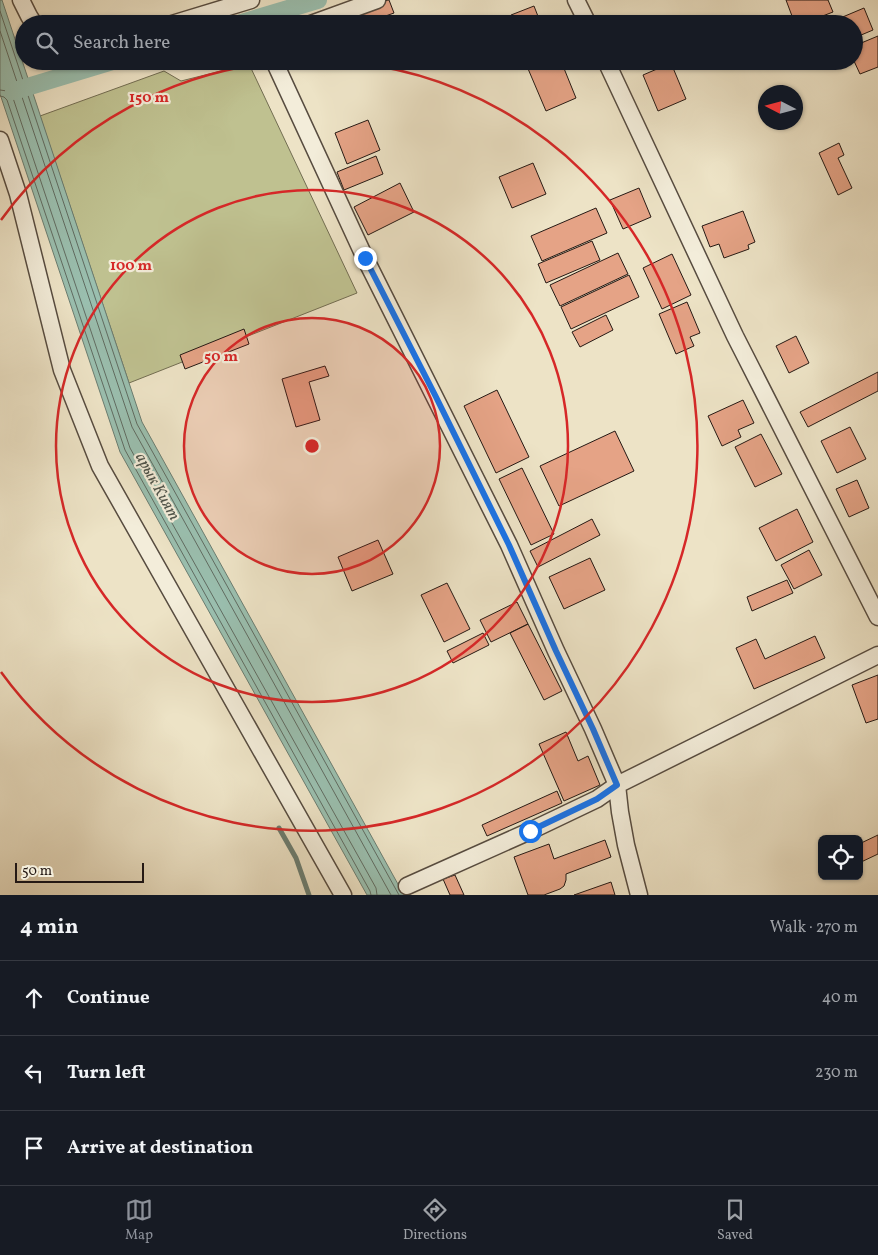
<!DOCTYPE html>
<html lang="en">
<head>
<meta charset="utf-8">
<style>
	:root { --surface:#171b24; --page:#20242c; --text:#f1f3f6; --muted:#9ea1a6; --line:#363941; --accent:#8c9099 }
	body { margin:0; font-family:Vollkorn,serif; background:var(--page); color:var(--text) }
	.controls { position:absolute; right:15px; bottom:15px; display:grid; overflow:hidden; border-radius:8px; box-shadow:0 1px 4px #0004 }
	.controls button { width:45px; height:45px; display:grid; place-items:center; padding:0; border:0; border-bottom:1px solid var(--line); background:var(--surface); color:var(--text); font:25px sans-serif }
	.compass { position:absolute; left:758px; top:85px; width:45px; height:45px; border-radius:50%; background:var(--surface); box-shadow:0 1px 4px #0004; rotate:276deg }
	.scale { position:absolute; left:15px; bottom:12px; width:129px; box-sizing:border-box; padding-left:5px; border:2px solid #251914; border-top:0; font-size:14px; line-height:18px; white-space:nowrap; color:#251914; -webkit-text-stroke:4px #f3edda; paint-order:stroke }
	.stop { position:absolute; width:15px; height:15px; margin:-11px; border:4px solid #1a73e8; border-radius:50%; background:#fff }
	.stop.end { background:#1a73e8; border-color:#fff; box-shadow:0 1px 5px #0008 }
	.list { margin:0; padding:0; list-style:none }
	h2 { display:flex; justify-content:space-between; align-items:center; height:65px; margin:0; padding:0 20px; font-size:21px }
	h2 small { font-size:16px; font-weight:400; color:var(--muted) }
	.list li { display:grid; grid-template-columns:32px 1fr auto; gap:15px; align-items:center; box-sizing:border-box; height:75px; padding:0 20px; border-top:1px solid var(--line) }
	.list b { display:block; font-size:19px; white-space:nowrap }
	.list em { font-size:16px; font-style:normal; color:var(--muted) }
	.icon { flex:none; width:28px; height:28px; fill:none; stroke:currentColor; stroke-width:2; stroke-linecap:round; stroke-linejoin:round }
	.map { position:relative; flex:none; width:878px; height:895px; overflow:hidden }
	.search { position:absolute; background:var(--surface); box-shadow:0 1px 4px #0004; left:15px; right:15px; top:15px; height:55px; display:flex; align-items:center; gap:12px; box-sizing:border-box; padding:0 18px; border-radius:28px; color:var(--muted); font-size:19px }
	.sheet { height:290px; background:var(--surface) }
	nav { display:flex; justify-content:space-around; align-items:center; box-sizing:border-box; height:70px; border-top:1px solid var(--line); background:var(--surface); font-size:14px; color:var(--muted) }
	nav a { display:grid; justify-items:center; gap:2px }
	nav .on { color:var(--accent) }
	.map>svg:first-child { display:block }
	.green { fill:#bfc190; stroke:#726d52 }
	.water { fill:#9abfaf; stroke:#6b7d71 }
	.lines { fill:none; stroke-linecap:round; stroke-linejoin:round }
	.shore { stroke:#606c62; stroke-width:1 }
	.stream { stroke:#6b7d71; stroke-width:5 }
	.canal { stroke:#9abfaf; stroke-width:18 }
	.building { fill:#e5a386; stroke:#251914 }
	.street-casing { stroke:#574c40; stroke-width:19 }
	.street { stroke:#f3edda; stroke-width:16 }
	.route { stroke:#1a73e8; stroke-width:6 }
	.ring { fill:none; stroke:#d62828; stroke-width:2.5 }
	.labels { text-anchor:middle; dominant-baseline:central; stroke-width:4.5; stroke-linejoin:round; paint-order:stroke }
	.water-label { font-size:16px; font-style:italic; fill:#4e534a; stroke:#f3edda }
	.centre { fill:#d62828; stroke:#f3edda; stroke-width:2.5 }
	.ring-label { font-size:15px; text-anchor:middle; font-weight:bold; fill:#d62828; stroke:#f3edda; stroke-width:4.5; stroke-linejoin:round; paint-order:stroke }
</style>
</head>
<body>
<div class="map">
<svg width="878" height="895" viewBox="0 0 878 895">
	<rect width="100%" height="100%" fill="#ede3c6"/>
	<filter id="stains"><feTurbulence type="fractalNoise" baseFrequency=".004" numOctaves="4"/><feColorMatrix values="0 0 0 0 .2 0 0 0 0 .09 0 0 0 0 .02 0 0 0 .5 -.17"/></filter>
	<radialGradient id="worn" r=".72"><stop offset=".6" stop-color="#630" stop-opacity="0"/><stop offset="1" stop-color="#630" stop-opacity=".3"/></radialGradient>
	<path class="green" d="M 249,64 L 357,293 L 129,383 L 40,116 L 164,71 L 181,81 Z"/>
	<path class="water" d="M 0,0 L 2,0 L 142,422 L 404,895 L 367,895 L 120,452 L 0,94 Z"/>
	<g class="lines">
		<path class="shore" d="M 0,11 L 137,424 L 399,895
			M 0,31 L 132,427 L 391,895
			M 0,90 L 7,91 L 13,98 L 130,448 L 376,888 L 377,895
			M 0,96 L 4,97 L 7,100 L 125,450 L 370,891 L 371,895"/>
		<path class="stream" d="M 279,828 L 296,858 L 309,895"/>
		<path class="canal" d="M 238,24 L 318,0
			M 14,91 L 113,61"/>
	</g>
	<path class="building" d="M 388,0 L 389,0 L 394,13 L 363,24 L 321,24 Z
		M 786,0 L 828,0 L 833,12 L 820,17 L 823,24 L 795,24 Z
		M 534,6 L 541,24 L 514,24 L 511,15 Z
		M 864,8 L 873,30 L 854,38 L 854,24 L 826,24 Z
		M 878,36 L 878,67 L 860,74 L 854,61 L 854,46 Z
		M 533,61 L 561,61 L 576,98 L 546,111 L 526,64 Z
		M 629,61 L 650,61 L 632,68 Z
		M 671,63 L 686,99 L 658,111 L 643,75 Z
		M 368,120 L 380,150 L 347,164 L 335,133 Z
		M 839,143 L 844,155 L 838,158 L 852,188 L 838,195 L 819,153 Z
		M 376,156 L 383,174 L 344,190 L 337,172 Z
		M 533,163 L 546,194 L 512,208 L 499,177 Z
		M 400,183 L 414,212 L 368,235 L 354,207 Z
		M 639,188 L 651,217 L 623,229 L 610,200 Z
		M 596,208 L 607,233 L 542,261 L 531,236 Z
		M 743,211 L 755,242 L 748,245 L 749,249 L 724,258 L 719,244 L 710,247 L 702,226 Z
		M 592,241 L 600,260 L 546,283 L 538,264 Z
		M 618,253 L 628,274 L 560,306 L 550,285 Z
		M 672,254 L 691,295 L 662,309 L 643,268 Z
		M 629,275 L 639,297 L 571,329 L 561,307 Z
		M 687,302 L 700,333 L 690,337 L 694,346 L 676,354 L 659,314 Z
		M 606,315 L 613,330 L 580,347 L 572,332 Z
		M 244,329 L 249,344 L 185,369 L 180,355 Z
		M 796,336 L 809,363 L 789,373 L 776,346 Z
		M 325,366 L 329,376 L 309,382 L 320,420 L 296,427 L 282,379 Z
		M 878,372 L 878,391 L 808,427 L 800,412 Z
		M 497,390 L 529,457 L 496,473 L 464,406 Z
		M 743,400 L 754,423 L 738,430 L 741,437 L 722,446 L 708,416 Z
		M 850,427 L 866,459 L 837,473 L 821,441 Z
		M 615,431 L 634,471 L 559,506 L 540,466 Z
		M 761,434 L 782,474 L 755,487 L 735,447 Z
		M 522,468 L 554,534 L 531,545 L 499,479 Z
		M 857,480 L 869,508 L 849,517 L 836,489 Z
		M 797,509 L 813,542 L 776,561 L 759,528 Z
		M 592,519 L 600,535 L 538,567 L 530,551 Z
		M 378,540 L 393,574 L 352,591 L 338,557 Z
		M 809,550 L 822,575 L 794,589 L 781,565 Z
		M 590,558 L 605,590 L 564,609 L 549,577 Z
		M 787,580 L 793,593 L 752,611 L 747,597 Z
		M 447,583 L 470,629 L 444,642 L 421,595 Z
		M 517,602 L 528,624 L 491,642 L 480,620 Z
		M 528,624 L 562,691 L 544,700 L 510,633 Z
		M 483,633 L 489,645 L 453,663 L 447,651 Z
		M 815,636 L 825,658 L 754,689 L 736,648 L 756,639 L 765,659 Z
		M 878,675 L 878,719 L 866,723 L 852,685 Z
		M 566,732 L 578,761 L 588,756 L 600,785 L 564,801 L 539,744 Z
		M 557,791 L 562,803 L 487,836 L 482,825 Z
		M 878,835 L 878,854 L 859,863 L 859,844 Z
		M 605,840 L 611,857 L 566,874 L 566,880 L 564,886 L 560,889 L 544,895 L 528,895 L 514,857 L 549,844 L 554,859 Z
		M 455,875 L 464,895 L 450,895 L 443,879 Z
		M 611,882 L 615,895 L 574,895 Z"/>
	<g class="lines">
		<g class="street-casing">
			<path id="street" d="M 21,0 L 29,16 L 34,24
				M 576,0 L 588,24
				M 172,24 L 251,0
				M 311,24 L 377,0
				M 274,61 L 365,258 L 509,545 L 556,651 L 593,729 L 617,785 L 620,812 L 626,845 L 639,895
				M 606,61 L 735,336 L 878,617
				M 0,140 L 18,194 L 62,370 L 100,466 L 343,895
				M 407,886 L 530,831 L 597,799 L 617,785 L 878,655"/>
		</g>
		<use href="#street" class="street"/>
	</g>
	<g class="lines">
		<path class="route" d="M 365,258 L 436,397 L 509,545 L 556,651 L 593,729 L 617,785 L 597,799 L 530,831"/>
	</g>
	<circle cx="312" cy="446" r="128" fill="#d62828" fill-opacity=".12"/>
	<g class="ring">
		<circle cx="312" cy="446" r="128"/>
		<circle cx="312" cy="446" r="256"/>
		<path d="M1 220A385 385 0 0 1 295 61M329 61A385 385 0 1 1 1 672"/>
	</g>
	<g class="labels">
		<g class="water-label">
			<text transform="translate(157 487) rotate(61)">арык Кият</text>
		</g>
	</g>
	<circle cx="312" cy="446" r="8" class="centre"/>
	<g class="ring-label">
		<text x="149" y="102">150 m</text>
		<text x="131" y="270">100 m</text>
		<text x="221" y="361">50 m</text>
	</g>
	<rect width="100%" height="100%" filter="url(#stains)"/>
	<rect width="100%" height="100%" fill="url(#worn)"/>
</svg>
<div class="controls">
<button><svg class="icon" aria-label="locate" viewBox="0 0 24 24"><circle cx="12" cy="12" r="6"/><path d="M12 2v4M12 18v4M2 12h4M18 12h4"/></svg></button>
</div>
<svg class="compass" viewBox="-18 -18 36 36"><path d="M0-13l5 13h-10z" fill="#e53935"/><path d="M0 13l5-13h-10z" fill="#9ea1a6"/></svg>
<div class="scale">50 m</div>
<div class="stop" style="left:530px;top:831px"></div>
<div class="stop end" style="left:365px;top:258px"></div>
<div class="search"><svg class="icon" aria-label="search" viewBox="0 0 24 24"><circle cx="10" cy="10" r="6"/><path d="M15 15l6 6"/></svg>Search here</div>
</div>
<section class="sheet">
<h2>4 min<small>Walk · 270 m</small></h2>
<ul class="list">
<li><svg class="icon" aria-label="ahead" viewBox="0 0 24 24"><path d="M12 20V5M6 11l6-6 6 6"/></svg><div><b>Continue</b></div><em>40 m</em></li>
<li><svg class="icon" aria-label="left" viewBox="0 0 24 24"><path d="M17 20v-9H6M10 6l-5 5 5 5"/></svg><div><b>Turn left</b></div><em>230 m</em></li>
<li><svg class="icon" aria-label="arrive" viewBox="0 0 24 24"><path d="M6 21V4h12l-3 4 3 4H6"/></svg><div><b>Arrive at destination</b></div></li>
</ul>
</section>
<nav>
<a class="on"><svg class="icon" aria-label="map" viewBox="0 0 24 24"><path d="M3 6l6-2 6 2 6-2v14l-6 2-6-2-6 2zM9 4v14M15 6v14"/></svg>Map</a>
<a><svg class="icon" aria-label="directions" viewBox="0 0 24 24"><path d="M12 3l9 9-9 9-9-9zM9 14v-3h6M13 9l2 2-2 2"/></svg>Directions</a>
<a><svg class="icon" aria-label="saved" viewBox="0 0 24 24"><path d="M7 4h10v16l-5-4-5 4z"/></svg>Saved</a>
</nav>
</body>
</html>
